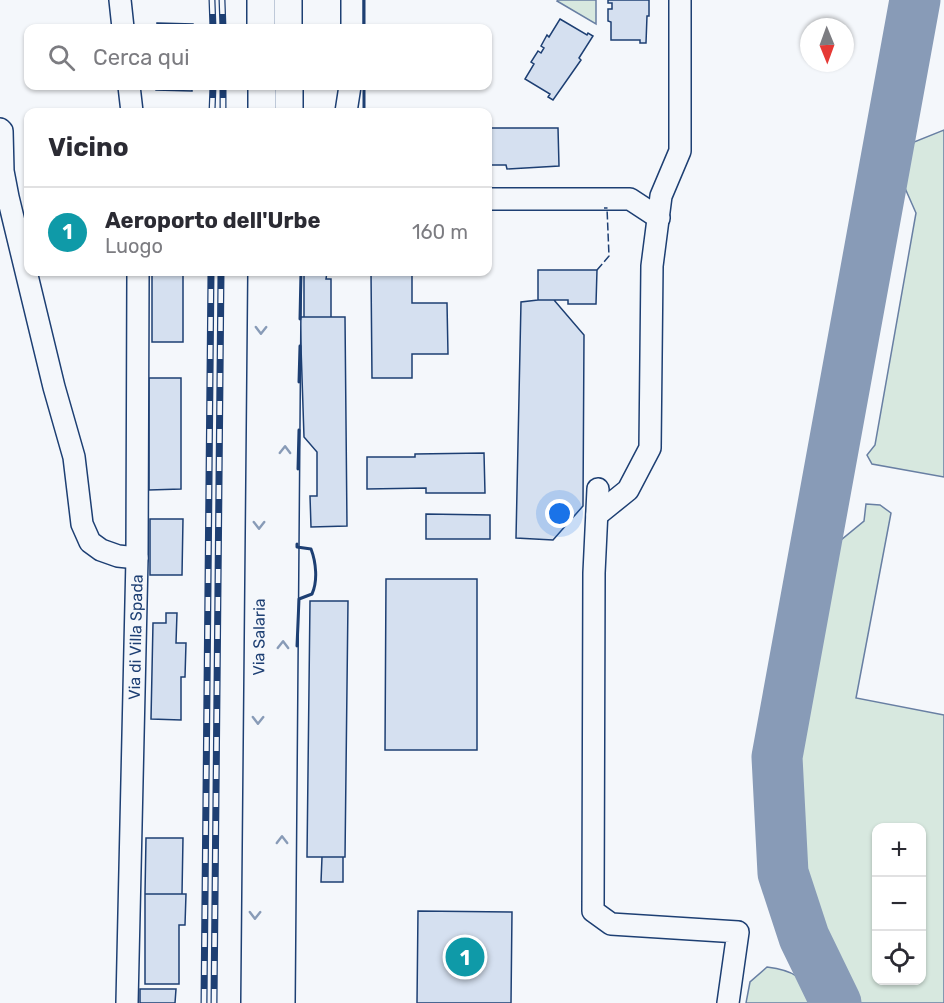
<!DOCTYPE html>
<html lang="it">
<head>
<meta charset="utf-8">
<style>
	:root { --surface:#fff; --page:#f2f2f3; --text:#2b2b33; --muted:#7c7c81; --line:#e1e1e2; --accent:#c62828 }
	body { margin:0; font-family:Rubik,sans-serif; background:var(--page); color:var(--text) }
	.controls { position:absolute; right:18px; bottom:18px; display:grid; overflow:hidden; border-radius:12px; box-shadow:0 2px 4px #0004 }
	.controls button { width:54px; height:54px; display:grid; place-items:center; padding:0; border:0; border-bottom:2px solid var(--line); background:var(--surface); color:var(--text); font:30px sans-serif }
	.compass { position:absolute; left:800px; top:18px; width:54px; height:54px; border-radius:50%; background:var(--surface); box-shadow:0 2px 4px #0004; rotate:179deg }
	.you { position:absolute; left:560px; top:514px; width:21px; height:21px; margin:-15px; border:4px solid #fff; border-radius:50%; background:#1a73e8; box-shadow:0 0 0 9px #1a73e833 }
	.badge { display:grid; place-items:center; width:39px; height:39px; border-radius:50%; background:var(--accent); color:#fff; font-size:20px; font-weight:700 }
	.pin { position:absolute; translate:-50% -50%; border:3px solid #fff; box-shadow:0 2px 6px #0006 }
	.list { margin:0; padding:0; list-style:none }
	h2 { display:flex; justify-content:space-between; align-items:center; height:78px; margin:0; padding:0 24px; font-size:26px }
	h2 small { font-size:20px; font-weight:400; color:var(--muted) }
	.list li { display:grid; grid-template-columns:39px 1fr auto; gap:18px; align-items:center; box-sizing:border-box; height:90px; padding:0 24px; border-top:2px solid var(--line) }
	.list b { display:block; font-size:22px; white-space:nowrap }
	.list p { margin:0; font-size:20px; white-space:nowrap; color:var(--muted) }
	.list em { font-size:20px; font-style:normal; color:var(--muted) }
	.icon { flex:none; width:33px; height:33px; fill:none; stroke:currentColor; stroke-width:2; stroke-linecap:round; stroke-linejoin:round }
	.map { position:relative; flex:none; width:944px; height:1003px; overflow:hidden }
	.search { position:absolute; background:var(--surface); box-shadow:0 2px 4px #0004; left:24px; top:24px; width:468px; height:66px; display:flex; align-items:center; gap:15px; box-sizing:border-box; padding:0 21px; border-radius:12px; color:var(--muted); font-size:22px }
	.panel { position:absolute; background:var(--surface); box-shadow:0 2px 4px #0004; left:24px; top:108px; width:468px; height:168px; border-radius:12px }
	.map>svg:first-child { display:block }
	.green { fill:#d7e8df; stroke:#687fa3; stroke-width:1.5; fill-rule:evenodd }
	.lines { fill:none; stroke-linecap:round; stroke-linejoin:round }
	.taxiway { stroke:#889bb7; stroke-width:51 }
	.building { fill:#d5e0f0; stroke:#1d3f73; stroke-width:1.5 }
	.minor-casing { stroke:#1d3f73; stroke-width:24 }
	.major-casing { stroke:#1d3f73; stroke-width:30 }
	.minor { stroke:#f4f7fb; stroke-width:21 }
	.major { stroke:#f4f7fb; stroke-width:27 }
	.rail-casing { stroke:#1d3f73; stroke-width:7 }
	.rail { stroke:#f4f7fb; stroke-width:4.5; stroke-dasharray:14; stroke-linecap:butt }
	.fence { stroke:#1d3f73; stroke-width:1.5; stroke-dasharray:8 3; stroke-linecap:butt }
	.wall { stroke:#1d3f73; stroke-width:3 }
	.oneway { stroke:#889bb7 }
	.labels { text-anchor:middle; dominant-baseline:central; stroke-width:4.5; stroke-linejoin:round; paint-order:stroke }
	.street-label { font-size:16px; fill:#1d3f73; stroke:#f4f7fb }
</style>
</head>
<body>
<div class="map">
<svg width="944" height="1003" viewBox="0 0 944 1003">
	<rect width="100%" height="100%" fill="#f4f7fb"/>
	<path class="green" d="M 596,0 L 596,24 L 557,1 L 558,0 Z
		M 944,130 L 944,477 L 872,464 L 867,455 L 875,445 L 916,213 L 901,179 L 914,142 Z
		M 866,504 L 880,505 L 891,513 L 856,698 L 944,715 L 944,1003 L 856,1003 L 837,967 L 807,887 L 799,818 L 800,744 L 835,545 L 864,521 ZM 876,828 L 922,828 L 922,980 L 876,980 Z
		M 767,967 C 798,971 801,978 819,1003 L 746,1003 L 750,982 Z"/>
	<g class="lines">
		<path class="taxiway" d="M 836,1003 L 804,937 L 783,873 L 777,757 L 915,0"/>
	</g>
	<path class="building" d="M 608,0 L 649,0 L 649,16 L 647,16 L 646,43 L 640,43 L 640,40 L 611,40 L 611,22 L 608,21 L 608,9 L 612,9 L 612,3 L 608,3 Z
		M 560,19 L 587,35 L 588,33 L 593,36 L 579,58 L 581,60 L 553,100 L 548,97 L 550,94 L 525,79 L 534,64 L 531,62 L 538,51 L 541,53 L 544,48 L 541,46 L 547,35 L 549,37 Z
		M 157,23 L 193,24 L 193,28 L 157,28 Z
		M 156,86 L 192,86 L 192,91 L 156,90 Z
		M 488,128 L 558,128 L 559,166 L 507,169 L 506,165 L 488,165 Z
		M 538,270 L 597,270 L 596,304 L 568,304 L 568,300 L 538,300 Z
		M 152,272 L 183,272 L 183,342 L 152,342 Z
		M 304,272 L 327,272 L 326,279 L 331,279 L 331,317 L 304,317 Z
		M 371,272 L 412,272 L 412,303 L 447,303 L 448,354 L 412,354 L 412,378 L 372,378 Z
		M 538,300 L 554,300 L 584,335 L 583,506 L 553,540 L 516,538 L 521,302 Z
		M 300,317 L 345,317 L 347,526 L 311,527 L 310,496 L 317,496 L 317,452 L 304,437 Z
		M 149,378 L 181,378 L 181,489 L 149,490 Z
		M 484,453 L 485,493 L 426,493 L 426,488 L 367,489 L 367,457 L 415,457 L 415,454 Z
		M 426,514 L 490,515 L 490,539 L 426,539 Z
		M 150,519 L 183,519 L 182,575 L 150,575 Z
		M 386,579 L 477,579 L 477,750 L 385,750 Z
		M 310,601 L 348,601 L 345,857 L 307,857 Z
		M 166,613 L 177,613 L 176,643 L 186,643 L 185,677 L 181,677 L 181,720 L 151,719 L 153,623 L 166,623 Z
		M 146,838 L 183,838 L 182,894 L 145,894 Z
		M 322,857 L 343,857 L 343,882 L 321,882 Z
		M 145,894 L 186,894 L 185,925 L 179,925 L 179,984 L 145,984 Z
		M 418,911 L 512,912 L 511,1003 L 417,1003 Z
		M 140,989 L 176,989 L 175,1003 L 140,1003 Z"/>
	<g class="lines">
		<g class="minor-casing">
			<g id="minor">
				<path d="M 120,0 L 123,28"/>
				<path d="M 352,28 L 352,0"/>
				<path d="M 129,86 L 132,112"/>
				<path d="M 346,112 L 350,86"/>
				<path d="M 0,129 L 2,131 L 3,171 L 8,197 L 54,387 L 74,457 L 82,524 L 90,542 L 101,550 L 118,556 L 137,558"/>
				<path d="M 488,199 L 630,199 L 659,218"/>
				<path d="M 598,489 L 594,573 L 593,911 L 611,924 L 738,932 L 728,1003"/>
				<path d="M 597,515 L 628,490 L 650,448 L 652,266 L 661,196 L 680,151 L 680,0"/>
				<path id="s1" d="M 127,1003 L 137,558 L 138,272"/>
			</g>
		</g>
		<g class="major-casing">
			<g id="major">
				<path d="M 261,0 L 261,28"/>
				<path d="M 288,0 L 288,28"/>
				<path d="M 262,86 L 262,112"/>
				<path d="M 289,86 L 289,112"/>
				<path id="s2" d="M 255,1003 L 262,272"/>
				<path d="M 281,1003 L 287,272"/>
			</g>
		</g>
		<use href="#minor" class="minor"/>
		<use href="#major" class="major"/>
		<g class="rail-casing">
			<path id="rail" d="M 212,0 L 213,28
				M 222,0 L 223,28
				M 212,112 L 213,86
				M 223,112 L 223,86
				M 204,1003 L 211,272
				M 214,1003 L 221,272"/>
		</g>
		<use href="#rail" class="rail"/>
		<path class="fence" d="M 597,270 L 609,256 L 607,208 L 604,208"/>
		<path class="wall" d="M 364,0 L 364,28
			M 364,86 L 364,112
			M 300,319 L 301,272
			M 299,382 L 300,346
			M 298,469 L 299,430
			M 297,646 L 299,599 L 312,594 C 318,581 316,562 311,549 L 297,547 L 297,544"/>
	</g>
	<defs><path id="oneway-chevron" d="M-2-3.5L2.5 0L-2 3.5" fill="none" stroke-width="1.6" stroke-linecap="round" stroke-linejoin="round" transform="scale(1.5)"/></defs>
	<g class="oneway">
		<use href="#oneway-chevron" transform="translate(261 330) rotate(91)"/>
		<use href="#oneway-chevron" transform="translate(285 450) rotate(-89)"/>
		<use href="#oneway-chevron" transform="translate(259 525) rotate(90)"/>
		<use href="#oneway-chevron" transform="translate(283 645) rotate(-89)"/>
		<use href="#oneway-chevron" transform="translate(258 720) rotate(91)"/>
		<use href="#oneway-chevron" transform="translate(282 840) rotate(-90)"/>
		<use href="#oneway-chevron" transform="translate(255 915) rotate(91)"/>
	</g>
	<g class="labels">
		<g class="street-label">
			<text stroke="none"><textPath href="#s1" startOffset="366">Via di Villa Spada</textPath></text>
			<text stroke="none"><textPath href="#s2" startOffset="366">Via Salaria</textPath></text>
		</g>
	</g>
</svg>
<div class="controls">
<button>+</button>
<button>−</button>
<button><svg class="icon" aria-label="locate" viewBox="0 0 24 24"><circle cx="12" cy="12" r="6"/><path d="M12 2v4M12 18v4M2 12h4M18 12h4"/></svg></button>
</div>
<svg class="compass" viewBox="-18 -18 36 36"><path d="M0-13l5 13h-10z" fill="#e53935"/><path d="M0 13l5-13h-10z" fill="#7c7c81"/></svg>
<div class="you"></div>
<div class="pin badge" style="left:465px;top:957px;background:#0f9aa8">1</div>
<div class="search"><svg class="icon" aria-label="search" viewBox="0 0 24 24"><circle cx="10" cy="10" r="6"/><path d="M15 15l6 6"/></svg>Cerca qui</div>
<section class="panel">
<h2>Vicino<small></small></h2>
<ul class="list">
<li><span class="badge" style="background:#0f9aa8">1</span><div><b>Aeroporto dell'Urbe</b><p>Luogo</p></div><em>160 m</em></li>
</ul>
</section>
</div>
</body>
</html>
